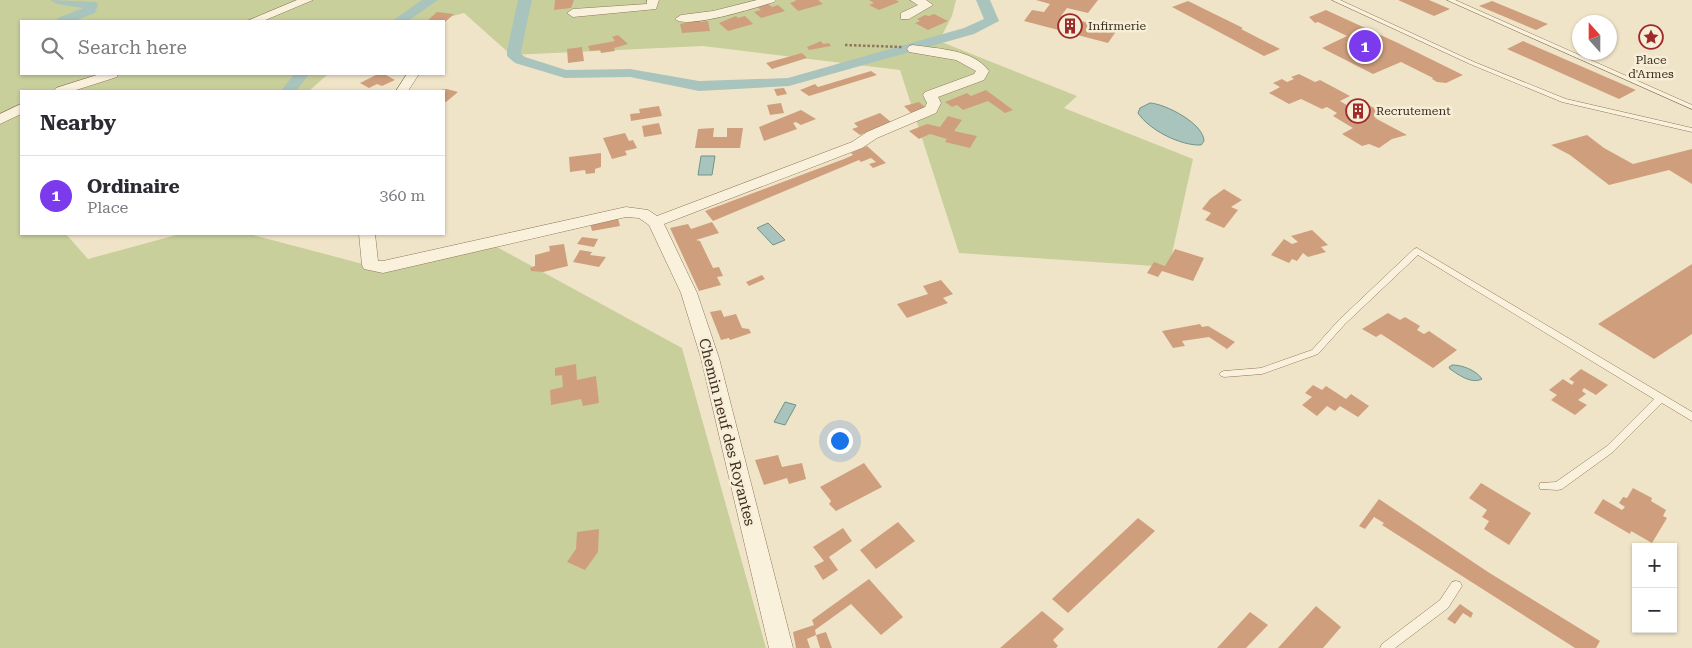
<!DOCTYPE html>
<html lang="en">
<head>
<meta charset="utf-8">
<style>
	:root { --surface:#fff; --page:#f7f7f7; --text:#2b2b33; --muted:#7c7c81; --line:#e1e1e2; --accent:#7c3aed }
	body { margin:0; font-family:"Roboto Serif",serif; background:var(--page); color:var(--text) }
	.controls { position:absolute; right:15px; bottom:15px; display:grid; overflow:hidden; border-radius:0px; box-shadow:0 1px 4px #0004 }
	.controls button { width:45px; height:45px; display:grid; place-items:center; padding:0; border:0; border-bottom:1px solid var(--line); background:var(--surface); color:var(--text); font:25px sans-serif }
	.compass { position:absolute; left:1572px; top:15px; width:45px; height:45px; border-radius:50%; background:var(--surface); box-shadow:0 1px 4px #0004; rotate:339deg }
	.you { position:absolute; left:839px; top:440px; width:18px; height:18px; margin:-12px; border:4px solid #fff; border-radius:50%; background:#1a73e8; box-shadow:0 0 0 8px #1a73e833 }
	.badge { display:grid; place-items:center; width:32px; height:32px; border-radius:50%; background:var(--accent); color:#fff; font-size:16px; font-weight:700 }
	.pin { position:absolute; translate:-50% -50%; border:2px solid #fff; box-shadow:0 1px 5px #0006 }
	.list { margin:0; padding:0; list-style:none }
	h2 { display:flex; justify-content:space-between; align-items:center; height:65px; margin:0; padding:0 20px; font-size:21px }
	h2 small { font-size:16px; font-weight:400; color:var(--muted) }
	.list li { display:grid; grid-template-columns:32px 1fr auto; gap:15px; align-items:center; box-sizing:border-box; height:80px; padding:0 20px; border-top:1px solid var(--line) }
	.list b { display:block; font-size:19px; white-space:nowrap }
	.list p { margin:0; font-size:16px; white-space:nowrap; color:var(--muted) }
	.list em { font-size:16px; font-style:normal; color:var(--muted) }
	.icon { flex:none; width:28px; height:28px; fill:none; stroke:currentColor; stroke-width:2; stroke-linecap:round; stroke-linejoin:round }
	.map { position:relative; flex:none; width:1692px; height:648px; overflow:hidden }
	.search { position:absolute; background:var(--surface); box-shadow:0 1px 4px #0004; left:20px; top:20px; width:425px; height:55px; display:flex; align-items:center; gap:12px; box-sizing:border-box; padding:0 18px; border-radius:0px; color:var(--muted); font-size:19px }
	.panel { position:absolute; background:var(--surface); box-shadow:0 1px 4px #0004; left:20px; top:90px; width:425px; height:145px; border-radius:0px }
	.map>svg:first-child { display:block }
	.green { fill:#c9cf9b }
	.water { fill:#a9c4bc; stroke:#6f938a }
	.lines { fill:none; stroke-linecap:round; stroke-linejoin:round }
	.canal { fill:#a9c4bc; fill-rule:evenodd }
	.building { fill:#cf9f7d }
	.service-casing { stroke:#8d765c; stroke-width:1 }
	.minor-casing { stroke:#8d765c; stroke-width:1 }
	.path { stroke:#8d765c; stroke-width:2.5; stroke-dasharray:2.5 2; stroke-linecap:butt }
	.service { fill:#faf1dc; fill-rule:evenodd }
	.minor { fill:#faf1dc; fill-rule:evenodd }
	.labels { text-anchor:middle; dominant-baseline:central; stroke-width:5; stroke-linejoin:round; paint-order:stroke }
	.far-poi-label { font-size:12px; fill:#3d2e20; stroke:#f7eed8; text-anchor:start }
	.street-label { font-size:15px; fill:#3d2e20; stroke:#f7eed8 }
</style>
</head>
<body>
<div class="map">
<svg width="1692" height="648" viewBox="0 0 1692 648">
	<rect width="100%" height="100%" fill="#f0e4c8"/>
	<path class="green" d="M 0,0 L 956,0 L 952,16 L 939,41 L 1077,96 L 1064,108 L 1193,159 L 1169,267 L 959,253 L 900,70 L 703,46 L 511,55 L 464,13 L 434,21 L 21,21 L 21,74 L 328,74 L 309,91 L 21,91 L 21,234 L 66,234 L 88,259 L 180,234 L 249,234 L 378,268 L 495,246 L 682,348 L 766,648 L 0,648 Z"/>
	<path class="water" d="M 1150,103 C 1166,104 1204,124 1204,141 L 1201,145 C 1181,146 1149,130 1138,113 L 1140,108 Z
		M 701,156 L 715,156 L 712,175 L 698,175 Z
		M 768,223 L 785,240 L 773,245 L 757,228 Z
		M 1452,365 C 1462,365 1476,370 1482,379 C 1472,384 1460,376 1450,369 L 1449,367 Z
		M 785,402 L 796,405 L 785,425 L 774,422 Z"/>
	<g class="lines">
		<path class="canal" d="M 50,0 L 96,2 L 98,5 L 95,13 L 74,21 L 56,21 L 58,18 L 83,8 L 57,4 Z
			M 422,0 L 438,0 L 408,21 L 392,21 Z
			M 518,0 L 532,0 L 521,51 L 521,54 L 525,57 L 566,70 L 630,69 L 699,81 L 788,78 L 964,28 L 984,19 L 976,0 L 990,0 L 999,21 L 974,34 L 789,86 L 699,91 L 630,77 L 565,78 L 515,63 L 507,56 L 507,51 Z
			M 294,74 L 309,74 L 296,91 L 281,91 Z"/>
	</g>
	<path class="building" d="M 555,0 L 574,0 L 571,8 L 554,10 Z
		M 795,0 L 818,0 L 823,4 L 798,11 L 790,3 L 796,1 Z
		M 869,0 L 896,0 L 899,2 L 879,10 L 869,5 L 874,3 Z
		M 1036,0 L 1098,0 L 1088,13 L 1067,8 L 1061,16 L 1117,30 L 1108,43 L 1024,21 L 1032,10 L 1044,12 L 1050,4 Z
		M 1398,0 L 1429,0 L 1450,9 L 1434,16 Z
		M 1188,1 L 1243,28 L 1241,29 L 1280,49 L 1264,56 L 1172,7 Z
		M 1492,1 L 1548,24 L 1536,30 L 1479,6 Z
		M 768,4 L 772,7 L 778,5 L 785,11 L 761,18 L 754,12 L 761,10 L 757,7 Z
		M 1326,10 L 1398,43 L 1463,75 L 1446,83 L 1437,82 L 1432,79 L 1433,78 L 1401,62 L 1373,74 L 1322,48 L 1347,36 L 1318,22 L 1315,23 L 1309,17 Z
		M 437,12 L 454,14 L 444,23 L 444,21 L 427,21 Z
		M 934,14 L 948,21 L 928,30 L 915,23 L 920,21 L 917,19 L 925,15 L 929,16 Z
		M 736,16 L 738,18 L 745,16 L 753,24 L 728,31 L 719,23 Z
		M 700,20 L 700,22 L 708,21 L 710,31 L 682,33 L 680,24 Z
		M 618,35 L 628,44 L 614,48 L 615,51 L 601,53 L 600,50 L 590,51 L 588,46 L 615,41 L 612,37 Z
		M 821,41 L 823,44 L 829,43 L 831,46 L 809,50 L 807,47 Z
		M 1523,41 L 1636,90 L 1619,99 L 1507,49 Z
		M 582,47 L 584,61 L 568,63 L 567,49 Z
		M 802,53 L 807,58 L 772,69 L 766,63 Z
		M 871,71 L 877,75 L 809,96 L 800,90 L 815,84 L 818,87 Z
		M 378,74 L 388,74 L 386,75 L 395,80 L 382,86 L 377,84 L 369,88 L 360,83 Z
		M 1299,74 L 1315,82 L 1320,80 L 1350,96 L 1340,101 L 1350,107 L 1361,102 L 1386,113 L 1375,118 L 1407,135 L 1392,139 L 1379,148 L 1369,144 L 1362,146 L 1342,134 L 1353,128 L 1333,116 L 1337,113 L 1327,107 L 1322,109 L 1301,99 L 1289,104 L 1269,93 L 1280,87 L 1273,83 L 1282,79 L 1287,82 L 1294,79 L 1291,77 Z
		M 784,88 L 787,94 L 777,96 L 774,89 Z
		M 447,89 L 458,92 L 446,102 L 444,101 L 444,91 L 440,90 Z
		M 986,90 L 1013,110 L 1005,113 L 988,101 L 963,110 L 957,105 L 952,107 L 945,102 L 967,93 L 971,96 Z
		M 919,102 L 926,108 L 911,113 L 904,106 Z
		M 781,103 L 784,113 L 770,115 L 767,105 Z
		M 659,106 L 662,116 L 631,121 L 630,114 L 640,113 L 639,109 Z
		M 801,110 L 816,119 L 801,125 L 796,122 L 793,123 L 797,129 L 764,141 L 759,127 Z
		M 880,113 L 891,122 L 860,135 L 852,129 L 858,127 L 854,123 Z
		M 948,116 L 962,120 L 954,131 L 977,136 L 970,148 L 945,142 L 947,139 L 930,134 L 919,139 L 909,131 L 927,124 L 940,127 Z
		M 659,123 L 662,134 L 644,137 L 642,126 Z
		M 714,128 L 713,137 L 727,137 L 727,128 L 743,128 L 740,148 L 695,148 L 698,129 Z
		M 625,133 L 629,141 L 633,140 L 637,148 L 625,151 L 627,155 L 612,159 L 603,138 Z
		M 1587,135 L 1604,148 L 1633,164 L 1692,149 L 1692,184 L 1669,170 L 1609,185 L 1570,155 L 1551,145 Z
		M 867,146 L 886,163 L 873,168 L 869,164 L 876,162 L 871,158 L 861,162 L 859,160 L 713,221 L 705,211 L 844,159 L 853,155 L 851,153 Z
		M 601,153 L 601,167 L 595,169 L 595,173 L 586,174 L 585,170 L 570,172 L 569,157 Z
		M 1224,189 L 1242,200 L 1231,207 L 1238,210 L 1224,228 L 1205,220 L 1211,213 L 1202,209 L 1210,199 Z
		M 618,218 L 620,226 L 592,231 L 590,223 Z
		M 712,222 L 719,233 L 696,240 L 700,241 L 713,268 L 719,267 L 723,276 L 717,277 L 721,285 L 699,291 L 670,228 L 688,224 L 691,229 Z
		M 1312,230 L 1328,245 L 1321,247 L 1326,252 L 1308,257 L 1303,253 L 1297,261 L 1292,259 L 1289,263 L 1271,255 L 1284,239 L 1292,244 L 1298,242 L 1291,236 Z
		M 582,237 L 598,239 L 594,247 L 577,244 Z
		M 564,244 L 568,266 L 543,272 L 531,271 L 530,268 L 535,266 L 535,255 L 550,251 L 549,246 Z
		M 1175,249 L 1204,258 L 1193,281 L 1162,271 L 1158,277 L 1147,273 L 1154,262 L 1165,266 Z
		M 580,250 L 592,252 L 590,255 L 606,257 L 599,267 L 573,262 Z
		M 1692,264 L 1692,334 L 1654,359 L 1598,324 Z
		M 762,275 L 765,279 L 749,286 L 746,282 Z
		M 941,280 L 953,294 L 943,298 L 948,303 L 907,318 L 897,304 L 928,294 L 923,286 Z
		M 721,310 L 724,317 L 736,314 L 742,328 L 749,329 L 751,333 L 730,340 L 729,338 L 721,340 L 710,312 Z
		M 1388,313 L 1400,320 L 1405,317 L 1420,326 L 1417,330 L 1424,334 L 1429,331 L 1457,350 L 1433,368 L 1381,334 L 1376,337 L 1362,329 Z
		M 1200,324 L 1202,327 L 1208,326 L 1235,342 L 1227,349 L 1209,337 L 1182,341 L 1185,346 L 1173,348 L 1162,331 Z
		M 576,364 L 577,380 L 596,376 L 599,403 L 583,406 L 581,399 L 551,405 L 550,390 L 563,387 L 562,375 L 555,376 L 555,368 Z
		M 1581,369 L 1608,385 L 1596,395 L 1584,388 L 1582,391 L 1586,394 L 1578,400 L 1587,405 L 1575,415 L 1551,400 L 1557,395 L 1549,390 L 1563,379 L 1572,385 L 1574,382 L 1569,379 Z
		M 1313,385 L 1322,390 L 1326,386 L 1346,399 L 1351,394 L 1369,406 L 1358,417 L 1340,406 L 1335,411 L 1327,406 L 1317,416 L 1302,405 L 1312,397 L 1305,393 Z
		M 778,455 L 782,467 L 802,463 L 806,479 L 789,484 L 787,478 L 764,485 L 755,460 Z
		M 864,463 L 882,487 L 836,511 L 829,504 L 831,501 L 820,487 Z
		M 1481,483 L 1531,513 L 1509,545 L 1484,529 L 1489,521 L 1482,517 L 1487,510 L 1469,498 Z
		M 1633,488 L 1652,498 L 1651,501 L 1666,510 L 1663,516 L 1667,518 L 1652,543 L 1631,531 L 1630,534 L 1594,513 L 1603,499 L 1622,510 L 1625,507 L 1619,503 L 1623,497 L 1627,498 Z
		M 1379,499 L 1488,572 L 1600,641 L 1596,648 L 1575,648 L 1382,525 L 1384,523 L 1374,517 L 1365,529 L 1359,526 Z
		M 1138,518 L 1155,531 L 1068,613 L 1052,599 Z
		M 898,522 L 915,541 L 876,569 L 860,550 Z
		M 843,528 L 852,541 L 829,557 L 838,570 L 823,580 L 814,566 L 824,561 L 813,547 Z
		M 599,529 L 598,552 L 585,570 L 567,562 L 576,549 L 577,532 Z
		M 869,579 L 903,617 L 881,635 L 851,604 L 815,630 L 816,635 L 807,639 L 810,648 L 796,648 L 793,632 L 814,625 L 812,620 Z
		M 1460,604 L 1473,613 L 1471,618 L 1463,613 L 1455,624 L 1447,619 Z
		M 1316,606 L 1341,627 L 1323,648 L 1278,648 Z
		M 1042,611 L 1064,629 L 1053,640 L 1058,646 L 1056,648 L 1000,648 Z
		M 1250,612 L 1268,625 L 1246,648 L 1217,648 Z
		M 826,632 L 832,648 L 820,648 L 816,635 Z"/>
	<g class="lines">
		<g class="service-casing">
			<path id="service" d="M 1332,0 L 1340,0 L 1474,62 L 1566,99 L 1692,128 L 1692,132 L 1562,102 L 1470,64 Z
				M 1447,0 L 1455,0 L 1692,105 L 1692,109 Z
				M 1417,248 L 1692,412 L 1692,421 L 1662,403 L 1613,452 L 1562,489 L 1558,490 L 1540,489 L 1539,486 L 1540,483 L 1556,482 L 1607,446 L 1654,399 L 1418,255 L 1345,324 L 1318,354 L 1262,374 L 1224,377 L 1221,376 L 1219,374 L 1221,372 L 1224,371 L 1261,368 L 1312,350 L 1339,320 L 1414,249 Z
				M 1456,581 L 1460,582 L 1462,586 L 1448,608 L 1395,648 L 1380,648 L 1382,644 L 1440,600 L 1452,582 Z"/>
		</g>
		<g class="minor-casing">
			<path id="minor" d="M 297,0 L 313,0 L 263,21 L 247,21 Z
				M 647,0 L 659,0 L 656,9 L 573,17 L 567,13 L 573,9 L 647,4 Z
				M 757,0 L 776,0 L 774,2 C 758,7 686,30 675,19 L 681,15 L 713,11 Z
				M 910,0 L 926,0 L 933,5 L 909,19 L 901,19 L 901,13 L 918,5 Z
				M 913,45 C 938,49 973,49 989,71 L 984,80 L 938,97 L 941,103 L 936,113 L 877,138 L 862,148 L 664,224 L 697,293 L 719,358 L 793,648 L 769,648 L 701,358 L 681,293 L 649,225 L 639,218 L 626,217 L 383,273 L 364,269 L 362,265 L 359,234 L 375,234 L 378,261 L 383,261 L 626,207 L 648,210 L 657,216 L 852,142 L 867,132 L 925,107 L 927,103 L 923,95 L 925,92 L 974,74 L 976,71 L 956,60 L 909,52 L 907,49 L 909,46 Z
				M 100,74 L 118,74 L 117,77 L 73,91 L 54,91 L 56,88 Z
				M 407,74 L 419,74 L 408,91 L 396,91 Z
				M 21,104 L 21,114 L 0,124 L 0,114 Z"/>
		</g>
		<path class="path" d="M 845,45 L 902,47"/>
		<use href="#service" class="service"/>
		<use href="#minor" class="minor"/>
	</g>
	<defs>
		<g id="building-ring" transform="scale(1.25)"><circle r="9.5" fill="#f7eed8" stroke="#9e2a2b" stroke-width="1.5"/><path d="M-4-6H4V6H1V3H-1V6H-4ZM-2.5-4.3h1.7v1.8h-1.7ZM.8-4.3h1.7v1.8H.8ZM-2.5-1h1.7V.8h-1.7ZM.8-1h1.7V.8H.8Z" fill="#9e2a2b"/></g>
		<g id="sight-ring" transform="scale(1.25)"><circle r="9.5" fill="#f7eed8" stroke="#9e2a2b" stroke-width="1.5"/><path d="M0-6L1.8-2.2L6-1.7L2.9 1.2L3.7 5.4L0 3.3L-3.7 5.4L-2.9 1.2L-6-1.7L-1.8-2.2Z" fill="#9e2a2b"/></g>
	</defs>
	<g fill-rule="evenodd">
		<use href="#building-ring" x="1070" y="26"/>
		<use href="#sight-ring" x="1651" y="37"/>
		<use href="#building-ring" x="1358" y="111"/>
	</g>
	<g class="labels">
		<g class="far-poi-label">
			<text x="1088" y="26">Infirmerie</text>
			<text x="1651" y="60" text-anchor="middle">Place<tspan x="1651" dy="14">d'Armes</tspan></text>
			<text x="1376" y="111">Recrutement</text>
		</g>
		<g class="street-label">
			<text transform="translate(727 432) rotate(76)">Chemin neuf des Royantes</text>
		</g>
	</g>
</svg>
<div class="controls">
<button>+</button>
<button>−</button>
</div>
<svg class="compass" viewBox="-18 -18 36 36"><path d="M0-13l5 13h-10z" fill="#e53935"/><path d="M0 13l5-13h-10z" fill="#7c7c81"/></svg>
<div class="you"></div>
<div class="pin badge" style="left:1365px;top:46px">1</div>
<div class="search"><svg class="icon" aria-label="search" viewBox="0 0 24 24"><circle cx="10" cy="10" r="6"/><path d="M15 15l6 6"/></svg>Search here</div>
<section class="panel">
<h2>Nearby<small></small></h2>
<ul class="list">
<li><span class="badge">1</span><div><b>Ordinaire</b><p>Place</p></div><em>360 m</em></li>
</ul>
</section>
</div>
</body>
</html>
